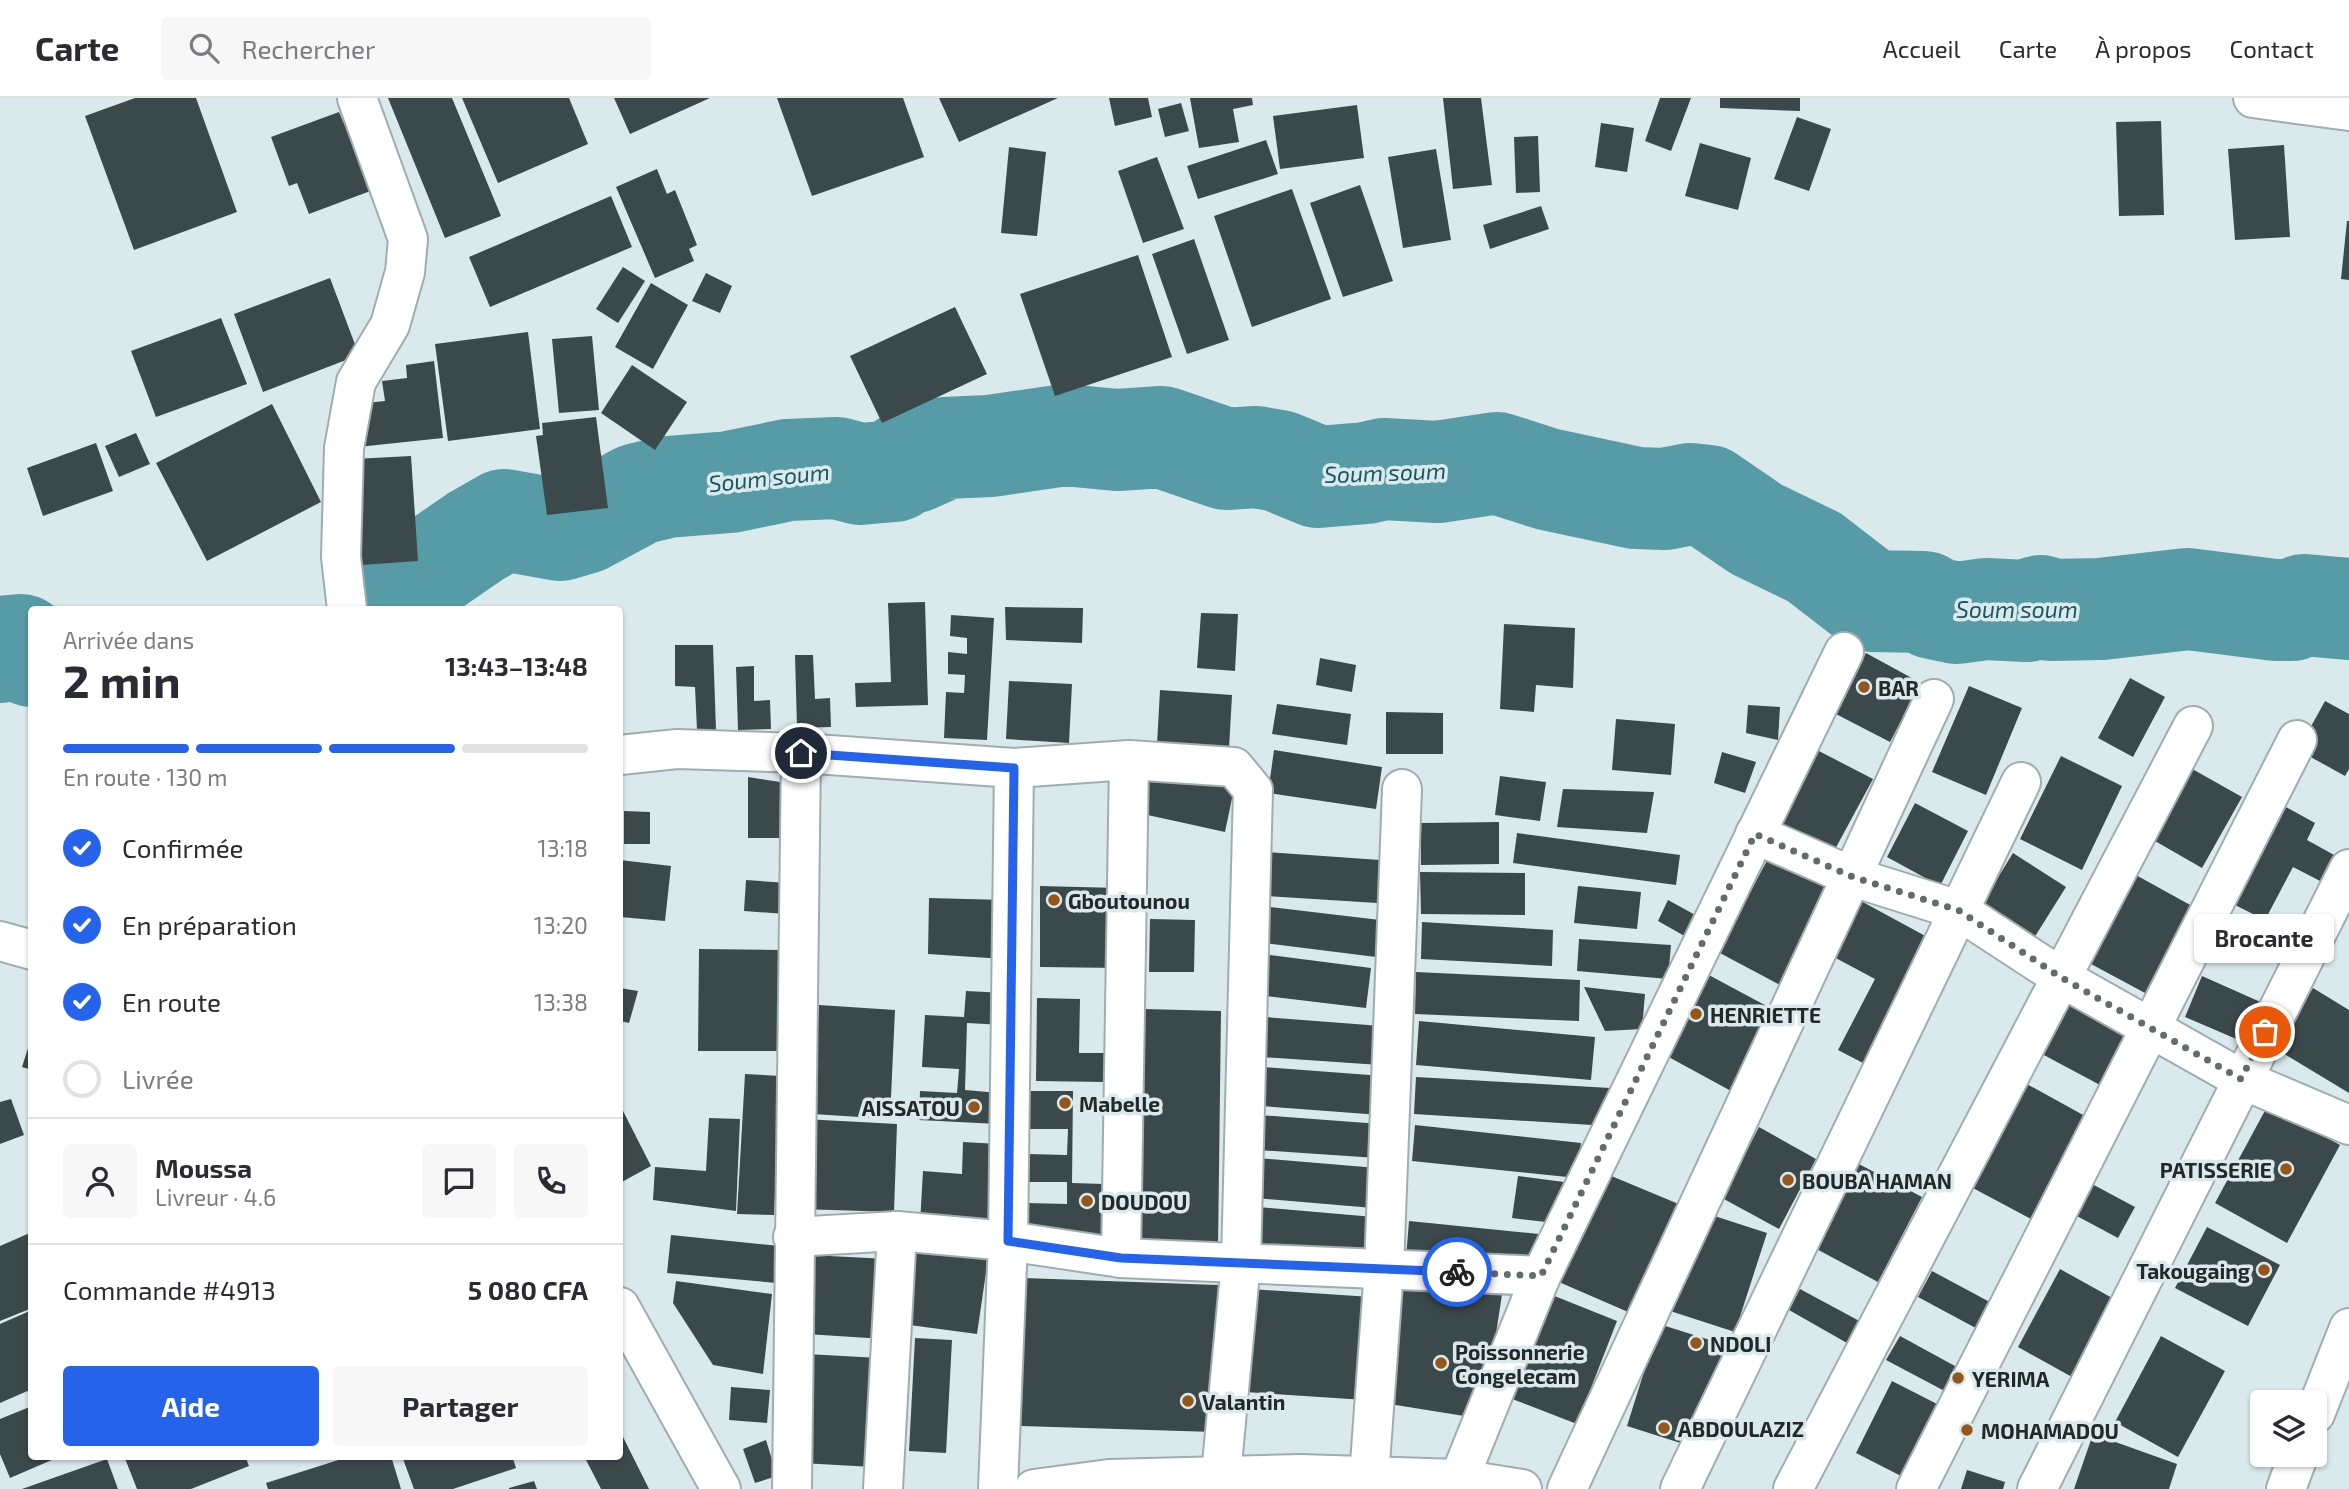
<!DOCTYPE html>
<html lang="fr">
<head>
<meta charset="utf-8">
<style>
  :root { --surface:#fff; --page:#f7f7f7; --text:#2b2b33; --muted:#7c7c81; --line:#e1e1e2; --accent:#2563eb }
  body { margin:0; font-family:"Exo 2",sans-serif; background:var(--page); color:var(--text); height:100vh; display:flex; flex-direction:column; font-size:26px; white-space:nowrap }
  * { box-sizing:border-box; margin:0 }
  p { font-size:23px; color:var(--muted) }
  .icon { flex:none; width:38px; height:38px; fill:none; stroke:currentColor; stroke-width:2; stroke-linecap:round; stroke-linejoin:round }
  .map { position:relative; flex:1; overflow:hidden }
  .sheet { position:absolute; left:28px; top:508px; width:595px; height:854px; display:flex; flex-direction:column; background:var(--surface); border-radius:7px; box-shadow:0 2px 5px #0004 }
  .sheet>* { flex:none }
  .controls { position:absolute; left:2250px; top:1292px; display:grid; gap:14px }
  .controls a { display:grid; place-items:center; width:77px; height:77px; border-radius:7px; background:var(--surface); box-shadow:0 2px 5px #0004; font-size:35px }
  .pin { position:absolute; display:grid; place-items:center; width:60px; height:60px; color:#fff; margin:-30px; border:4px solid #fff; border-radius:50%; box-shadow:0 2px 7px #0007 }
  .courier { position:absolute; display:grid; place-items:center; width:70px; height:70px; margin:-35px; border:5px solid #2563eb; border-radius:50%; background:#fff; color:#222; box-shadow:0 2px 9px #0007 }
  .bubble { position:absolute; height:49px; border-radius:7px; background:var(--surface); box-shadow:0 2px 5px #0004; font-size:23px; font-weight:700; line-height:49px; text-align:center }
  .head em { font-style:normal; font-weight:700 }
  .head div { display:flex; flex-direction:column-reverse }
  .head { display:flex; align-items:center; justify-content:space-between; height:119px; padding:0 35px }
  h1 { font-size:46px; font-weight:700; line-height:52px }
  .bar { display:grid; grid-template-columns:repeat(4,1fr); gap:10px 7px; align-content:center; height:84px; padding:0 35px }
  .bar i { height:9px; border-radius:5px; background:var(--line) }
  .bar .active { background:var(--accent) }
  .bar p { grid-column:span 4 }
  .line { display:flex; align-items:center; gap:18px; padding:0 35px; border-top:2px solid var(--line) }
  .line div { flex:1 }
  .round { display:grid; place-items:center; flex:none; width:74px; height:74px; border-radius:7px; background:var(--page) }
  ol { padding:0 35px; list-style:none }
  li { display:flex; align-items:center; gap:21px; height:77px }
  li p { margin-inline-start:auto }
  li .icon { padding:7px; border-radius:50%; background:var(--accent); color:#fff; stroke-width:4 }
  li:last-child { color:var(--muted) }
  li i { width:38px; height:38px; border:4px solid var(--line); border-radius:50% }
  .action { display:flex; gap:14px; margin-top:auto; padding:14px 35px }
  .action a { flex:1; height:80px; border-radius:7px; background:var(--accent); color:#fff; font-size:28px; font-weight:700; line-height:80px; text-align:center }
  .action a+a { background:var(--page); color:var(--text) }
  header { display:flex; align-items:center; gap:42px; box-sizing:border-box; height:98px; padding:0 35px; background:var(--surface); border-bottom:2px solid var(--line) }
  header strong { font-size:33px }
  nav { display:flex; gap:38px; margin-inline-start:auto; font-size:24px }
  .search { width:490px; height:63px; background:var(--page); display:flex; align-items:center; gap:18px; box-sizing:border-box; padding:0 24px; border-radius:7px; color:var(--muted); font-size:26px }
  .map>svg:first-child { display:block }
</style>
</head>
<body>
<header>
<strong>Carte</strong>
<div class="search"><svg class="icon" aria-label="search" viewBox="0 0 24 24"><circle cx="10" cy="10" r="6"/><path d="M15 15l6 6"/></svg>Rechercher</div>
<nav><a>Accueil</a><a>Carte</a><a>À propos</a><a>Contact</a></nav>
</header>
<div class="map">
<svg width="2349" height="1391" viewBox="0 0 2349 1391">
  <rect width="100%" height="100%" fill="#daeaec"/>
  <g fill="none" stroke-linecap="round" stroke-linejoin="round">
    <g stroke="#579ba6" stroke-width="102">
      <path d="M394 511 415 480 476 438 504 422 560 432 584 425 638 396 667 389 730 384 788 372 837 370 860 376 894 373 905 364H914L945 350 990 348 1065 337 1117 342 1162 339 1226 361 1256 359 1279 363 1318 379 1366 375 1384 371 1438 374 1497 365 1547 381 1636 400 1665 401 1690 396 1708 398 1756 431 1814 459 1871 503 1924 504 1933 510 1957 515 1986 511 2026 513 2041 508 2050 512 2101 511 2188 501 2275 512H2292L2304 507 2349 511"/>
      <path d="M0 554 1 549 21 547 32 558"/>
    </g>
  </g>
  <g fill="#3c494b">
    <path d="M135 0H196L237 114 134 152 85 18Z"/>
    <path d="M388 0H452L501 118 445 140Z"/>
    <path d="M462 0H569L588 46 498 85Z"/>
    <path d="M614 0H710L630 36Z"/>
    <path d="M777 0H903L924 59 812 98Z"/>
    <path d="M939 0H1058L959 44Z"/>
    <path d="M1109 0H1148L1152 19 1115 28Z"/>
    <path d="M1190 0H1252L1253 7 1233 11 1239 44 1199 50Z"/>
    <path d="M1443 0H1481L1492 87 1453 91Z"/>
    <path d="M1660 0H1691L1671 53 1645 43Z"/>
    <path d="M1720 0H1800V13L1720 10Z"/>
    <path d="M1181 5 1189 33 1165 39 1158 11Z"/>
    <path d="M1357 7 1364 60 1280 71 1273 18Z"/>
    <path d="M339 14 373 92 309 116 297 85 289 88 271 39Z"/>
    <path d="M1797 19 1831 31 1809 93 1774 81Z"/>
    <path d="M2161 23 2164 117 2119 118 2116 24Z"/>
    <path d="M1601 25 1634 30 1627 74 1595 69Z"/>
    <path d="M1538 38 1540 94 1516 95 1514 39Z"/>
    <path d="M1266 42 1278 76 1198 101 1187 68Z"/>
    <path d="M1700 45 1751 60 1738 112 1685 98Z"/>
    <path d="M2284 47 2290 139 2235 142 2228 51Z"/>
    <path d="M1009 49 1046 54 1037 138 1001 135Z"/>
    <path d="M1436 51 1451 142 1403 150 1388 59Z"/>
    <path d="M1157 59 1184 131 1143 145 1118 73Z"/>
    <path d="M657 71 667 96 675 92 697 147 689 151 694 163 655 180 616 89Z"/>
    <path d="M1360 87 1393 183 1343 199 1310 105Z"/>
    <path d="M1292 91 1331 201 1252 229 1214 118Z"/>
    <path d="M611 98 632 149 490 209 469 159Z"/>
    <path d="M1541 108 1549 131 1490 151 1483 127Z"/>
    <path d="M2347 123H2349V182L2341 181Z"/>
    <path d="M1194 141 1229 242 1187 256 1152 156Z"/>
    <path d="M1138 157 1172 259 1055 298 1020 196Z"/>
    <path d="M623 169 645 183 618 225 596 211Z"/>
    <path d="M706 175 732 188 720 215 692 203Z"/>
    <path d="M330 180 359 257 263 294 234 216Z"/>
    <path d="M651 185 688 207 653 271 615 249Z"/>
    <path d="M955 209 987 276 882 325 850 258Z"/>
    <path d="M221 220 247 286 156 319 131 253Z"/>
    <path d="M528 234 540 331 448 343 435 246Z"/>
    <path d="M592 238 599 312 559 315 552 241Z"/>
    <path d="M434 263 443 340 358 349 356 306 385 303 382 283 407 280 406 267Z"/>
    <path d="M632 267 687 304 655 352 601 315Z"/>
    <path d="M272 306 321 404 207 463 156 365Z"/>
    <path d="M596 319 608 410 547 417 536 338 543 337 542 325Z"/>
    <path d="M136 335 150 366 119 379 105 348Z"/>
    <path d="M96 345 113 393 43 418 27 370Z"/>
    <path d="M411 358 418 463 361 467 354 361Z"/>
    <path d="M925 504 928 607 856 609 855 585 891 584 888 505Z"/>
    <path d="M1005 509 1083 510 1082 545 1006 542Z"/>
    <path d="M1201 515 1238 516 1235 573 1197 570Z"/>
    <path d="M951 517 994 520 987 642 944 640 946 594 964 595 965 577 948 576V554L967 556V540L950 538Z"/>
    <path d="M1504 526 1575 530 1573 590 1536 587 1534 614 1500 611Z"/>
    <path d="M675 547H713L716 632H697L695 589 675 588Z"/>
    <path d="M1866 555 1921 585 1890 644 1834 615Z"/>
    <path d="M795 557H813L815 601 830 600 831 629 797 630Z"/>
    <path d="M1320 560 1356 567 1352 594 1316 587Z"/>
    <path d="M754 568V603L770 602 771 631 738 632 736 569Z"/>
    <path d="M2130 580 2165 599 2133 659 2098 640Z"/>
    <path d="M1009 583 1072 586 1069 645 1006 641Z"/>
    <path d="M1969 588 2022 610 1986 697 1932 674Z"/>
    <path d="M1160 592 1232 597 1229 651 1157 646Z"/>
    <path d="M2325 603 2349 616V671L2345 678 2298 652Z"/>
    <path d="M1277 606 1351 616 1347 647 1272 636Z"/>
    <path d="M1748 607 1780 609 1778 642 1746 635Z"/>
    <path d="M1386 614 1443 615V656H1386Z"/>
    <path d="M1616 621 1675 626 1671 677 1612 672Z"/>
    <path d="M1274 652 1382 669 1376 711 1268 695Z"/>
    <path d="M1817 652 1873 681 1833 755 1778 725Z"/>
    <path d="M1722 654 1756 664 1745 695 1714 685Z"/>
    <path d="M2061 658 2122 688 2082 772 2020 741Z"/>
    <path d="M1145 665 1235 686 1225 734 1134 714Z"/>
    <path d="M2187 668 2242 699 2202 770 2148 739Z"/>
    <path d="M1500 678 1546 684 1540 723 1495 717Z"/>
    <path d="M748 679 787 685V740H748Z"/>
    <path d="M1563 691 1654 694 1647 735 1557 729Z"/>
    <path d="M1915 705 1968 733 1940 788 1887 759Z"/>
    <path d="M2284 708 2315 725 2307 742 2336 758 2322 784 2293 769 2265 822 2231 805Z"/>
    <path d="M624 713 650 714V746H624Z"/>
    <path d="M1499 724V766L1421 767V725Z"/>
    <path d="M1517 735 1680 757 1676 787 1513 765Z"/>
    <path d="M1268 754 1380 762 1377 805 1265 798Z"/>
    <path d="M2013 755 2066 789 2034 840 1981 807Z"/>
    <path d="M1770 757 1832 790 1780 887 1718 854Z"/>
    <path d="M620 762 671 768 665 823 620 819Z"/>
    <path d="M2125 771 2192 808 2145 895 2078 859Z"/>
    <path d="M1420 774 1525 775V817L1421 816Z"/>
    <path d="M746 782 788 785 786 816 744 813Z"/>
    <path d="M1040 788 1119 790V870L1040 869Z"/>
    <path d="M1578 788 1641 794 1637 831 1574 825Z"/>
    <path d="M929 800 1005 802 1004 861 928 856Z"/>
    <path d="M1668 802 1699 819 1688 840 1658 823Z"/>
    <path d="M1861 803 1929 840 1863 965 1838 952 1875 881 1832 858Z"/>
    <path d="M1269 809 1380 822 1376 859 1264 845Z"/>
    <path d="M1150 821 1195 822 1194 874H1149Z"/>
    <path d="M1422 824 1553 832 1552 868 1421 861Z"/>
    <path d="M1579 841 1671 847 1668 881 1577 873Z"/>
    <path d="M699 851 779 852V953H698Z"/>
    <path d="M1263 856 1371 870 1366 910 1258 897Z"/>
    <path d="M1416 874 1580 882 1579 923 1415 916Z"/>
    <path d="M1707 876 1774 912 1731 993 1665 957Z"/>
    <path d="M2202 878 2265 906 2248 946 2185 919Z"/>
    <path d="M1584 889 1645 896 1642 931 1605 933Z"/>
    <path d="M620 890 638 893 629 925 620 923Z"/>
    <path d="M2313 890 2349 912V995L2276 951Z"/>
    <path d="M966 893 1005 895 1003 927 967 925 965 992 999 995 998 1026 919 1022 920 993 957 995 959 971 922 969 925 917 964 919Z"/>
    <path d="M1037 900 1080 901 1079 955H1105V984L1036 983Z"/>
    <path d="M2072 900 2130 931 2100 987 2042 956Z"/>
    <path d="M819 907 895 912 890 1021 813 1016Z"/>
    <path d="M1144 911 1221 913 1218 1151 1141 1149Z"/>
    <path d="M1265 919 1381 928 1380 967 1262 959Z"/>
    <path d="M1419 923 1595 939 1591 982 1416 967Z"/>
    <path d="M31 941H32V972L22 969Z"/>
    <path d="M1263 969 1383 978 1380 1017 1261 1008Z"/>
    <path d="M745 976 781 978 774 1117 737 1116Z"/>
    <path d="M1416 979 1610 990 1608 1028 1414 1016Z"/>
    <path d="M2025 985 2085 1018 2031 1121 1971 1089Z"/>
    <path d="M1028 993H1073L1072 1085 1104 1086V1140L1027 1139V1105L1067 1106V1084H1027L1028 1056 1067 1057 1068 1031H1027Z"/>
    <path d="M11 1001 24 1037 0 1046V1004Z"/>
    <path d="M620 1007 651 1068 620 1085Z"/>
    <path d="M2268 1007 2340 1047 2287 1145 2215 1105Z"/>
    <path d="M1259 1017 1380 1026 1377 1060 1257 1052Z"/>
    <path d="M709 1020 740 1021 736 1113 653 1102 655 1069 706 1073Z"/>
    <path d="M804 1021 897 1026 894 1114 800 1111Z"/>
    <path d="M1415 1027 1581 1045 1577 1080 1412 1063Z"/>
    <path d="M1759 1029 1816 1061 1779 1131 1722 1100Z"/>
    <path d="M963 1044 999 1046 995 1129 920 1125 923 1073 962 1076Z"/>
    <path d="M1258 1060 1377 1070 1373 1110 1255 1100Z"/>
    <path d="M1855 1064 1922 1099 1878 1184 1811 1148Z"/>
    <path d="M1597 1072 1681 1107 1635 1217 1552 1181Z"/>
    <path d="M1518 1078 1564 1084 1546 1124 1512 1120Z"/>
    <path d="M2092 1086 2135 1109 2118 1140 2075 1117Z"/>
    <path d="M1259 1109 1374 1119 1371 1160 1256 1151Z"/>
    <path d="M1696 1112 1767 1135 1735 1234 1664 1211Z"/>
    <path d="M1409 1123 1539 1136 1535 1173 1406 1160Z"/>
    <path d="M2207 1129 2280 1167 2248 1228 2175 1190Z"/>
    <path d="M32 1134V1210L0 1223V1148Z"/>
    <path d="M671 1137 780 1148 777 1185 667 1175Z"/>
    <path d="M910 1143 989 1154 977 1236 902 1226Z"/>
    <path d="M810 1157 888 1161 884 1241 806 1236Z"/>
    <path d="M2060 1171 2123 1206 2081 1284 2018 1249Z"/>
    <path d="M1397 1172 1503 1190 1483 1321 1377 1304Z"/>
    <path d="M1932 1173 1999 1209 1985 1235 1918 1199Z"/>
    <path d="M1024 1180 1218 1187 1214 1334 1021 1328Z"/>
    <path d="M676 1183 772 1196 763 1276 713 1267 673 1205Z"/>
    <path d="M1251 1191 1371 1199 1365 1302 1245 1294Z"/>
    <path d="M1800 1191 1865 1226 1854 1249 1789 1212Z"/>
    <path d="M1547 1195 1617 1223 1577 1326 1507 1299Z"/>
    <path d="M32 1212V1291L0 1305V1226Z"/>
    <path d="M1659 1226 1726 1247 1693 1349 1627 1328Z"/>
    <path d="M1900 1238 1966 1274 1954 1298 1886 1262Z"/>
    <path d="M2161 1238 2225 1273 2178 1359 2115 1324Z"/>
    <path d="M915 1240 952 1242 946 1355 909 1353Z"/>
    <path d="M807 1256 879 1260 873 1369 801 1365Z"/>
    <path d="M1892 1283 1939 1307 1903 1379 1856 1355Z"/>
    <path d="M731 1289 770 1292 767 1325 729 1322Z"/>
    <path d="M32 1308V1358H61L10 1380 0 1356V1321Z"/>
    <path d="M620 1333 649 1391H601L584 1358H620Z"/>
    <path d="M2093 1336 2177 1366 2169 1391H2074Z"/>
    <path d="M766 1342 777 1378 755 1385 743 1351Z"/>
    <path d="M124 1358H245L249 1368 191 1391H137Z"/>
    <path d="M351 1358H391L401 1391H268L266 1385Z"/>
    <path d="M402 1358H512L516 1370 453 1391H414Z"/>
    <path d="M107 1361 118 1391H22Z"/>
    <path d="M1967 1372 2005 1384 2003 1391H1961Z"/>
    <path d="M534 1383 537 1391H509V1390Z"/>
  </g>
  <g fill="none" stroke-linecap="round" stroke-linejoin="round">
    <defs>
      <g id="street">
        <path d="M2253 0 2349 13"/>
        <path d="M347 511 341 459 344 350 356 284 390 227 405 174 408 141 357 0"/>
        <path d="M620 657 677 651 801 655 1014 670 1129 662 1234 669 1253 692 1241 1164 1221 1377"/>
        <path d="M1755 736 1853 779 1958 812 2062 880 2241 981 2349 1027"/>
        <path d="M793 1139 897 1133 1008 1143 1121 1160 1541 1178"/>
        <path d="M1121 1160 1129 662"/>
        <path d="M2315 1316 2349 1230"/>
        <path d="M1369 1380 1384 1171 1402 691"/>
        <path d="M1459 1381 1541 1178 1844 554"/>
        <path d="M792 1391 801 655"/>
        <path d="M883 1391 897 1133"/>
        <path d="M998 1391 1008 1143 1014 670"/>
        <path d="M1567 1391 1934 601"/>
        <path d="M1680 1391 2021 684"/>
        <path d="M1793 1391 2193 628"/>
        <path d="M1916 1391 2297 642"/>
        <path d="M2037 1391 2349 771"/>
        <path d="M2286 1391 2299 1356"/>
      </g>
      <g id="secondary">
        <path d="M0 843 32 852"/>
        <path d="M620 1209 721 1391"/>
      </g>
      <path id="primary" d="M1034 1391 1109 1381 1300 1376 1459 1381 1522 1391"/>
    </defs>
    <use href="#street" stroke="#9fadb0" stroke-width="42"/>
    <use href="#secondary" stroke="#9fadb0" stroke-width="42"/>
    <use href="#primary" stroke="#9fadb0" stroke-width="42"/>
    <use href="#street" stroke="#fff" stroke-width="38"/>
    <use href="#secondary" stroke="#fff" stroke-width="38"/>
    <use href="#primary" stroke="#fff" stroke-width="38"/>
  </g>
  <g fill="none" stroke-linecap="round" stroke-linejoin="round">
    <path stroke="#636c6d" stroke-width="7" stroke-dasharray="0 12.6" d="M1457 1174 1541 1178 1755 736 1853 779 1958 812 2062 880 2241 981 2265 934"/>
    <path stroke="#2563eb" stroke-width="9" d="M801 655 1014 670 1008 1143 1121 1160 1457 1174"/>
  </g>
  <g fill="#95561c" stroke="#daeaec" stroke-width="2.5">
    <circle cx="1864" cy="589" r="7"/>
    <circle cx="1054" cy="802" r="7"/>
    <circle cx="1696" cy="916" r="7"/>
    <circle cx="1065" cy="1005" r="7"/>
    <circle cx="974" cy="1009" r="7"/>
    <circle cx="2286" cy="1071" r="7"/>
    <circle cx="1788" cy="1082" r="7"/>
    <circle cx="1087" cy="1103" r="7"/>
    <circle cx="2264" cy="1172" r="7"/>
    <circle cx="1696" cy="1245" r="7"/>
    <circle cx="1441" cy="1265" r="7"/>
    <circle cx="1958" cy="1280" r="7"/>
    <circle cx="1188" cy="1303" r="7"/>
    <circle cx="1664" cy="1330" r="7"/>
    <circle cx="1967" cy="1332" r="7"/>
  </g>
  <g text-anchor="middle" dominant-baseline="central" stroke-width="7" stroke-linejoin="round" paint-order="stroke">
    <g font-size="21" font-weight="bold" fill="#232829" stroke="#daeaec" text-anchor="start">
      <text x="1878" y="589">BAR</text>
      <text x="1068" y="802">Gboutounou</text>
      <text x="1710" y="916">HENRIETTE</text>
      <text x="1079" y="1005">Mabelle</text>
      <text x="960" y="1009" text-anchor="end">AISSATOU</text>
      <text x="2272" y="1071" text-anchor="end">PATISSERIE</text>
      <text x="1802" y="1082">BOUBA HAMAN</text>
      <text x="1101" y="1103">DOUDOU</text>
      <text x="2250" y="1172" text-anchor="end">Takougaing</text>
      <text x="1710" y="1245">NDOLI</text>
      <text x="1455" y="1253">Poissonnerie<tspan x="1455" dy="24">Congelecam</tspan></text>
      <text x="1972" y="1280">YERIMA</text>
      <text x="1202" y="1303">Valantin</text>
      <text x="1678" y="1330">ABDOULAZIZ</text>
      <text x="1981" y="1332">MOHAMADOU</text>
    </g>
    <g font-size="23" font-style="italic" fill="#1c575f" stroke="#daeaec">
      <text transform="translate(1385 374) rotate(-2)">Soum soum</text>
      <text transform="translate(769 379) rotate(-6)">Soum soum</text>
      <text x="2017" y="511">Soum soum</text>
    </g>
  </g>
</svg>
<div class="controls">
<a><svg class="icon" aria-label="layers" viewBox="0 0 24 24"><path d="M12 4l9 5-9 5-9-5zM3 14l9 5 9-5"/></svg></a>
</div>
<div class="pin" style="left:2265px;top:934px;background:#ea580c"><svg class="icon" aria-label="bag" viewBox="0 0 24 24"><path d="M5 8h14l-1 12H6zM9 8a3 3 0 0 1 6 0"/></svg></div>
<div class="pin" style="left:801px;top:655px;background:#1f2937"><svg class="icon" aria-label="home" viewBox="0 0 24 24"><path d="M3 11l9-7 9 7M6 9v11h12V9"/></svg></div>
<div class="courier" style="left:1457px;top:1174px"><svg class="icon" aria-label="bike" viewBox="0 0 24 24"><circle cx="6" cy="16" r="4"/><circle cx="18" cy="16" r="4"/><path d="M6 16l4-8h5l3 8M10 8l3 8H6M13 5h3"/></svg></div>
<div class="bubble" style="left:2194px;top:816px;width:140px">Brocante</div>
<section class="sheet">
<div class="head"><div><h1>2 min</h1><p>Arrivée dans</p></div><em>13:43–13:48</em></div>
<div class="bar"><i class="active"></i><i class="active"></i><i class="active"></i><i></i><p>En route · 130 m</p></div>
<ol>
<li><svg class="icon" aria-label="check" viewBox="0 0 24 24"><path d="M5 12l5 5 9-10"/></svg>Confirmée<p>13:18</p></li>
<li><svg class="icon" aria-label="check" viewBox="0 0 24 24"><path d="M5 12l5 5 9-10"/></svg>En préparation<p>13:20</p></li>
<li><svg class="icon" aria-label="check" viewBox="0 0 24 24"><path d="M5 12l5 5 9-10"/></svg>En route<p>13:38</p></li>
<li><i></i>Livrée</li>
</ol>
<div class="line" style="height:126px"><a class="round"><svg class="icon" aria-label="person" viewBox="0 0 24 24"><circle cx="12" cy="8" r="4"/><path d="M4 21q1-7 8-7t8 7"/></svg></a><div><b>Moussa</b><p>Livreur · 4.6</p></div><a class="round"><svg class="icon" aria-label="chat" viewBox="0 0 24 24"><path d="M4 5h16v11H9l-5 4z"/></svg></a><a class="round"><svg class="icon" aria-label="phone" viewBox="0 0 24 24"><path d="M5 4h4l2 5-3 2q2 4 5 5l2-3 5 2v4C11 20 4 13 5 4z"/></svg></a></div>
<div class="line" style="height:91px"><div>Commande #4913</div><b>5 080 CFA</b></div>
<div class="action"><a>Aide</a><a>Partager</a></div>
</section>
</div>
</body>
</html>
